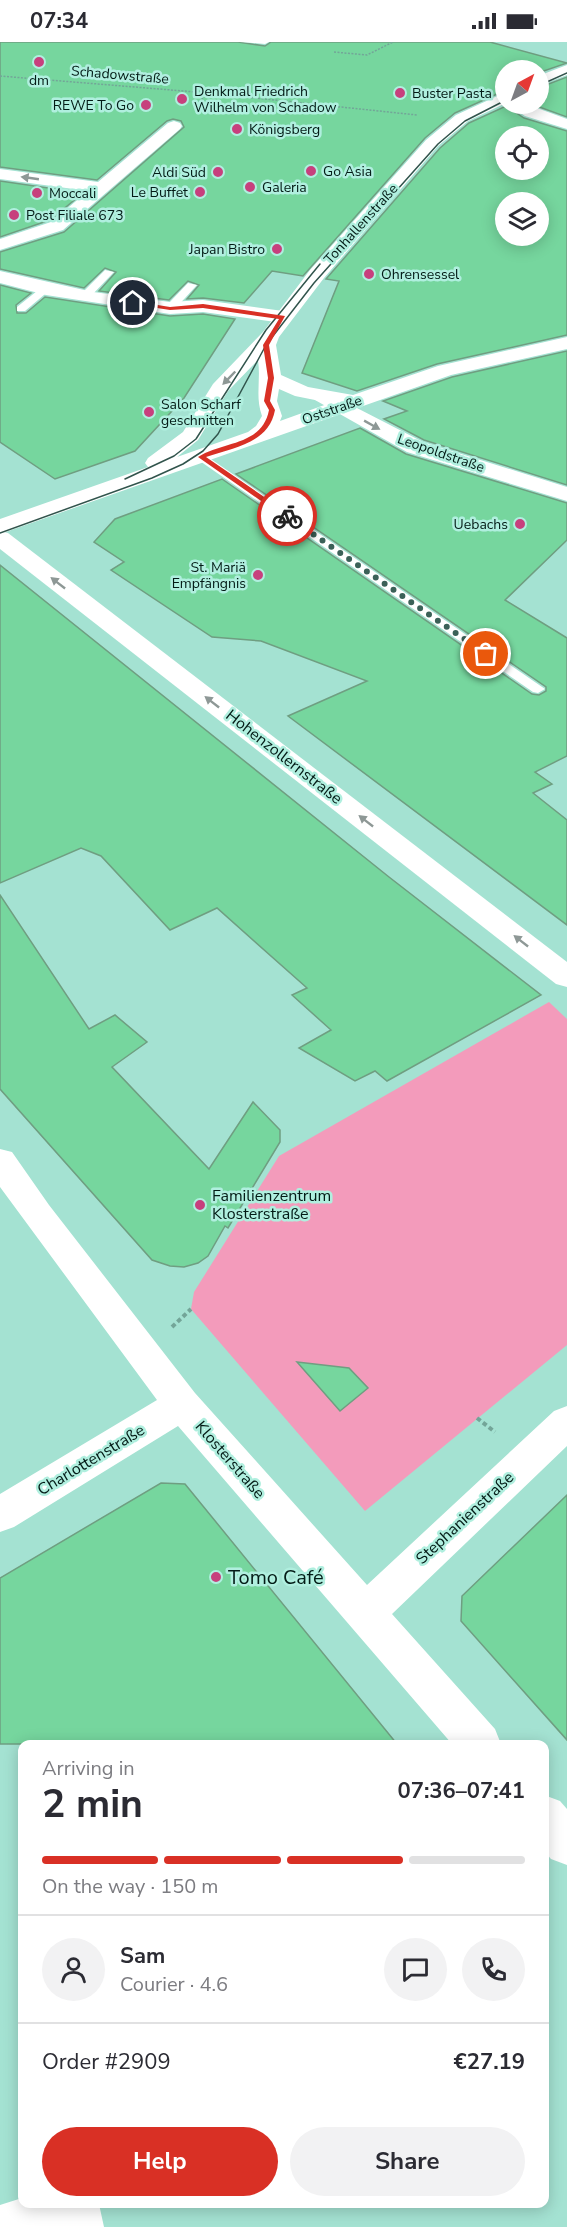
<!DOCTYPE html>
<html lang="en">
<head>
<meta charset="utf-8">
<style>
  :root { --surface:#fff; --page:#f2f2f3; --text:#2b2b33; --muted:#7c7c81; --line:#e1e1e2; --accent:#d93025 }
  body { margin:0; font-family:"Nunito Sans",sans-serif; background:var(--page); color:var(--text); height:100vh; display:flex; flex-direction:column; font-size:22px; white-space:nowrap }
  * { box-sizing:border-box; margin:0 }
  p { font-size:20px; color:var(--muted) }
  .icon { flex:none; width:33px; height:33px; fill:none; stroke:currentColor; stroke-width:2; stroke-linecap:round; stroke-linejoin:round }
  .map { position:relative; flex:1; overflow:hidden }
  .details { position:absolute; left:18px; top:1698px; width:531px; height:468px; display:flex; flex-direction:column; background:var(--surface); border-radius:12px; box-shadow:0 3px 15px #0003 }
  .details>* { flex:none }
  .needle { width:39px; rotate:41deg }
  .tools { position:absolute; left:495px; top:18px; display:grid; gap:12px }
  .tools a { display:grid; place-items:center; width:54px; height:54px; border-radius:50%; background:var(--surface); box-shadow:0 3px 15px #0003; font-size:30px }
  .pin { position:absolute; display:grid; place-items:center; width:51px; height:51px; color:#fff; margin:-26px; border:3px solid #fff; border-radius:50%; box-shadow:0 2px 6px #0007 }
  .courier { position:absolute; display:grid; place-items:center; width:60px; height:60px; margin:-30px; border:4px solid #d93025; border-radius:50%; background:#fff; color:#222; box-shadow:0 2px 8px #0007 }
  .head em { font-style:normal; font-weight:700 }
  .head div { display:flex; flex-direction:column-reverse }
  .head { display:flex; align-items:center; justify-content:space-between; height:102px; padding:0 24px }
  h1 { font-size:39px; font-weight:700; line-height:45px }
  .bar { display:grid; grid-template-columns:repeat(4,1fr); gap:9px 6px; align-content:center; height:72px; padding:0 24px }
  .bar i { height:8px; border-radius:4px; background:var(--line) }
  .bar .current { background:var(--accent) }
  .bar p { grid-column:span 4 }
  .line { display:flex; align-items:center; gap:15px; padding:0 24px; border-top:2px solid var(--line) }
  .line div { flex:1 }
  .round { display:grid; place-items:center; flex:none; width:63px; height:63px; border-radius:32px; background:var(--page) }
  .primary-button { display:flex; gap:12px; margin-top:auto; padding:12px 24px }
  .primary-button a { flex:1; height:69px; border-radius:36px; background:var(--accent); color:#fff; font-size:24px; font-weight:700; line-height:69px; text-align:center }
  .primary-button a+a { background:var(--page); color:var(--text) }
  .status { display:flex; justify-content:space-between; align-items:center; height:42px; padding:0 30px; background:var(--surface); direction:ltr }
  .status svg { height:16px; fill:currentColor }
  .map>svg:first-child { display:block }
</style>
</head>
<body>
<div class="status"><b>07:34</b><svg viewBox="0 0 49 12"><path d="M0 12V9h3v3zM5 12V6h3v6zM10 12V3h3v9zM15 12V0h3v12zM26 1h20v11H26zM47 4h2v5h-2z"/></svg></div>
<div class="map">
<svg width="567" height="2185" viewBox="0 0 567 2185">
  <rect width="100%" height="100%" fill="#a4e2d2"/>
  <path fill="#f39bbb" d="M549 960 567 977V1303L365 1469 191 1267 194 1250 279 1114Z"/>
  <g fill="#76d69e" stroke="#6f9e81" stroke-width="1.5" fill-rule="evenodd">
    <path d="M0 0H238L265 4 271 0H490L567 21 538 31V28H506V48L455 71 425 96 303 234 272 229 244 261 203 256 187 257 199 243 188 239 169 258 99 249 116 230 105 226 84 246 0 227V210L64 190 184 85 181 79 173 77 167 79 97 138 0 125Z"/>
    <path d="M567 35V75L531 62H538V46Z"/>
    <path d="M506 64 524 76 567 89V293L437 322 357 349 302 331 339 239 326 237 440 106 469 81ZM506 94H538V128H506ZM506 160H538V194H506Z"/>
    <path d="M0 139 83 151 50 178 0 195Z"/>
    <path d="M0 243 31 251 16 263 17 271H26L45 255 170 274 203 272 235 277 184 356 135 409 55 437 0 400Z"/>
    <path d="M567 309V443L424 398 384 377 407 369 383 359 452 335Z"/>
    <path d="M360 386 406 412 567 461V498L505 558 567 596V714L535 730 552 742 533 751 567 778V883L288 674 367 639 261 599 212 595 111 528 124 520 94 500 115 477 222 437 532 652 539 653 546 649V645L236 432Z"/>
    <path d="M0 523 389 835 541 953 387 1039 375 1029 355 1039 299 1006 331 988 292 953 307 946 217 866 170 888 101 814 81 806 0 841Z"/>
    <path d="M0 853 89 987 115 973 147 1000 112 1025 209 1127 253 1060 280 1088V1100L228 1186 225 1184 208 1214 198 1221 184 1225 170 1224 152 1218 0 1047Z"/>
    <path d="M297 1320 349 1326 368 1346 340 1369Z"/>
    <path d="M161 1441 185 1442 397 1702H0V1536Z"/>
    <path d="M567 1453V1698L461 1579 462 1554Z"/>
  </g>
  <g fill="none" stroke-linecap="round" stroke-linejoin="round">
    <g stroke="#73a598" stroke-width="1.5" stroke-dasharray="2 1.5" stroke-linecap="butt">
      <path d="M334 10 367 13 393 0"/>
      <path d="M0 34 208 51 417 73"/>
      <path d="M194 65 208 51"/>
    </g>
    <g stroke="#73a598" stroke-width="4" stroke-dasharray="4.5 3" stroke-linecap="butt">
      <path d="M172 1285 191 1267"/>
      <path d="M477 1376 495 1390"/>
    </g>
    <g fill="#fff" fill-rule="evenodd">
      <path d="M240 0H269L265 2Z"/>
      <path d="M105 228 114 230 90 255H82V251Z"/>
      <path d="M188 241 197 243 174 268H166V264Z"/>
      <path d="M42 245 51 247 25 269H17V265Z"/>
      <path d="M197 413H205L545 647 538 651 533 650 197 417Z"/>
    </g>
    <g fill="#fff" fill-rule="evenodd">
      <path d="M507 62H526L567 77V87L525 74Z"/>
      <path d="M174 79 180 81 182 84 180 87 63 188 0 208V197L51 180 88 149 0 137V127L98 140 168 81Z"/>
      <path d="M0 229 93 250 170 260 203 258 283 269 293 275 283 281 203 270 170 272 46 253 0 241Z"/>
      <path d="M322 348 423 400 567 445V459L407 410 315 358 312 354 315 350Z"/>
      <path d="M0 489 8 491 567 920V945L556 942 0 507Z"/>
      <path d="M0 1107 12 1110 49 1163 195 1351 367 1543 554 1369 567 1364V1404L392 1572 495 1687 501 1702H452L178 1384 14 1485 0 1490V1452L157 1358 0 1145Z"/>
      <path d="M544 1753 560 1759 567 1767V1823L551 1817 544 1809Z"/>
      <path d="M22 2156V2162H99L104 2185H0V2163Z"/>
    </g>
    <g fill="#fff" fill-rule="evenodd">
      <path d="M567 23V33L538 44V34Z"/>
      <path d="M506 50V61L468 79 438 104 324 236 279 295 276 303 281 333 308 345 353 353 438 324 567 295V307L451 333 0 492V477L148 425 145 421 148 416 183 390 213 342 263 290 310 228 426 98 456 73ZM258 318C261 338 255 355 262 374L256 384 248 390 177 415 198 398 228 349ZM279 347 295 354 330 361 280 379 282 374 277 359Z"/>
    </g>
    <g stroke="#31544c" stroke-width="1.5">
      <path d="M538 44 567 31"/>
      <path d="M125 437 174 414 196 397 266 288 320 222"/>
      <path d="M0 491 152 436 183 422 203 409 218 392 266 303 314 241 438 102 465 79 506 58"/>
    </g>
  </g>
  <defs><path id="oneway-solid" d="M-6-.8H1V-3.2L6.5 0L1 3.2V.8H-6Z" transform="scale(1.5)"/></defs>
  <g fill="#8e9896">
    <use href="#oneway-solid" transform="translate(30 136) rotate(-172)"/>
    <use href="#oneway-solid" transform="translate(229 336) rotate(134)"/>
    <use href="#oneway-solid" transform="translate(372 383) rotate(29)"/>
    <use href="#oneway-solid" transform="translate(58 541) rotate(-142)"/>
    <use href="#oneway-solid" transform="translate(212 660) rotate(-142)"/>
    <use href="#oneway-solid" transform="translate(366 779) rotate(-142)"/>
    <use href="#oneway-solid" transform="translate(521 899) rotate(-142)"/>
  </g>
  <path fill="#d93025" d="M133 259 170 265 203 262 285 274 269 303 274 336 270 359 275 368C269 401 234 406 206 415L289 472V475H284L198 415C224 399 262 404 269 368L264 359 268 336 263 303 279 277 203 266 170 268 131 262Z"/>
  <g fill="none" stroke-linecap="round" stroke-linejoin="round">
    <path stroke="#3b6158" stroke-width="6" stroke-dasharray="0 10.8" d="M287 474 486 612"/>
  </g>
  <g fill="#c7407d" stroke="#b0efdf" stroke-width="2">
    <circle cx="39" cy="20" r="6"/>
    <circle cx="400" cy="51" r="6"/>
    <circle cx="182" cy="57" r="6"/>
    <circle cx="146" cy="63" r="6"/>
    <circle cx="237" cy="87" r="6"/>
    <circle cx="311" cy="129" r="6"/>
    <circle cx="218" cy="130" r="6"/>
    <circle cx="250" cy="145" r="6"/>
    <circle cx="200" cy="150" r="6"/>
    <circle cx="37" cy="151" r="6"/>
    <circle cx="14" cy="173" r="6"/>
    <circle cx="277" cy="207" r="6"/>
    <circle cx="369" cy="232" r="6"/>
    <circle cx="149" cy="370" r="6"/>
    <circle cx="520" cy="482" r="6"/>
    <circle cx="258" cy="533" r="6"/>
    <circle cx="200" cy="1163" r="6"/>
    <circle cx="216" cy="1535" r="6"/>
  </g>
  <g text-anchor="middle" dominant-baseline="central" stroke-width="5" stroke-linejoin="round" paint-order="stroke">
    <g font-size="14" fill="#031b16" stroke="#b0efdf">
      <text transform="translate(120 33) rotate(5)">Schadowstraße</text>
      <text transform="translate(361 182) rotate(-48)">Tonhallenstraße</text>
      <text transform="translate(332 368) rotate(-19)">Oststraße</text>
      <text transform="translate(441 411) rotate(19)">Leopoldstraße</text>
    </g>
    <g font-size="14" fill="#031b16" stroke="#b0efdf" text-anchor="start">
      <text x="39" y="38" text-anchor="middle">dm</text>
      <text x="194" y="49">Denkmal Friedrich<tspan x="194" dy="16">Wilhelm von Schadow</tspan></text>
      <text x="412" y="51">Buster Pasta</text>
      <text x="134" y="63" text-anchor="end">REWE To Go</text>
      <text x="249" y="87">Königsberg</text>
      <text x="323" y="129">Go Asia</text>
      <text x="206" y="130" text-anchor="end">Aldi Süd</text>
      <text x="262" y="145">Galeria</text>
      <text x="188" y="150" text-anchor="end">Le Buffet</text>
      <text x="49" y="151">Moccali</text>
      <text x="26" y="173">Post Filiale 673</text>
      <text x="265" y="207" text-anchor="end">Japan Bistro</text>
      <text x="381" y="232">Ohrensessel</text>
      <text x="161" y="362">Salon Scharf<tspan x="161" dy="16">geschnitten</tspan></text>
      <text x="508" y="482" text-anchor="end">Uebachs</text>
      <text x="246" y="525" text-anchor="end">St. Mariä<tspan x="246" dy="16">Empfängnis</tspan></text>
    </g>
    <g font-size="16" fill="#031b16" stroke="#b0efdf">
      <text transform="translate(284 715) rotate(38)">Hohenzollernstraße</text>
      <text transform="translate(91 1418) rotate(-31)">Charlottenstraße</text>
      <text transform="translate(230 1418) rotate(49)">Klosterstraße</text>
      <text transform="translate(465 1476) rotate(-43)">Stephanienstraße</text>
    </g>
    <g font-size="16" fill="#031b16" stroke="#b0efdf" text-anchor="start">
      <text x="212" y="1154">Familienzentrum<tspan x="212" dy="18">Klosterstraße</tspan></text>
    </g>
    <g font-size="20" fill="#031b16" stroke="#b0efdf" text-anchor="start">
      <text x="228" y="1535">Tomo Café</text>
    </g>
  </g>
</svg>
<div class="tools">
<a><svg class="needle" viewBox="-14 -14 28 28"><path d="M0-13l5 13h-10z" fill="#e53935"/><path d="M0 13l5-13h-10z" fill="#7c7c81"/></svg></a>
<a><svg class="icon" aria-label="locate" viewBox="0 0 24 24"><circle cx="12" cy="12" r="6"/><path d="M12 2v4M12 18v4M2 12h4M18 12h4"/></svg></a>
<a><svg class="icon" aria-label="layers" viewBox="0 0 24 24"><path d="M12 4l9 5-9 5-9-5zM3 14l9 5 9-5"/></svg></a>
</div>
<div class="pin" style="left:486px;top:612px;background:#ea580c"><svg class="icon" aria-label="bag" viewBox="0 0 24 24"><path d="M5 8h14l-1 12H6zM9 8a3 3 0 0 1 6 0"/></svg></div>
<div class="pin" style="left:133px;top:261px;background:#1f2937"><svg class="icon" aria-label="home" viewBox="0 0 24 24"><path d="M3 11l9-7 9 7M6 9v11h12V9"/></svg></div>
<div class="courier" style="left:287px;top:474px"><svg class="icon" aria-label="bike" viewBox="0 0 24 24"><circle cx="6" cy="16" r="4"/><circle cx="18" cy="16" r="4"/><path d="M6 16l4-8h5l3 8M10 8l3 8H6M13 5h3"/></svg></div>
<section class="details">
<div class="head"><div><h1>2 min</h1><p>Arriving in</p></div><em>07:36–07:41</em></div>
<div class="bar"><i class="current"></i><i class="current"></i><i class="current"></i><i></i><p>On the way · 150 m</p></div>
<div class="line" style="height:108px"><a class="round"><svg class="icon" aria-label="person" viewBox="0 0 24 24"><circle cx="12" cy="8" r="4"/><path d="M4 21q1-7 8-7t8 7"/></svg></a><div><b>Sam</b><p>Courier · 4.6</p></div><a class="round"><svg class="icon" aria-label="chat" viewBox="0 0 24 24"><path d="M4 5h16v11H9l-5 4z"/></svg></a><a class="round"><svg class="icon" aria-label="phone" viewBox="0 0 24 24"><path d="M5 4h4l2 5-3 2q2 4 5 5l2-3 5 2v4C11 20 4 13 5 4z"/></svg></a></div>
<div class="line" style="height:78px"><div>Order #2909</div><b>€27.19</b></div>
<div class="primary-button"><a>Help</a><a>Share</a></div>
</section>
</div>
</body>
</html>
